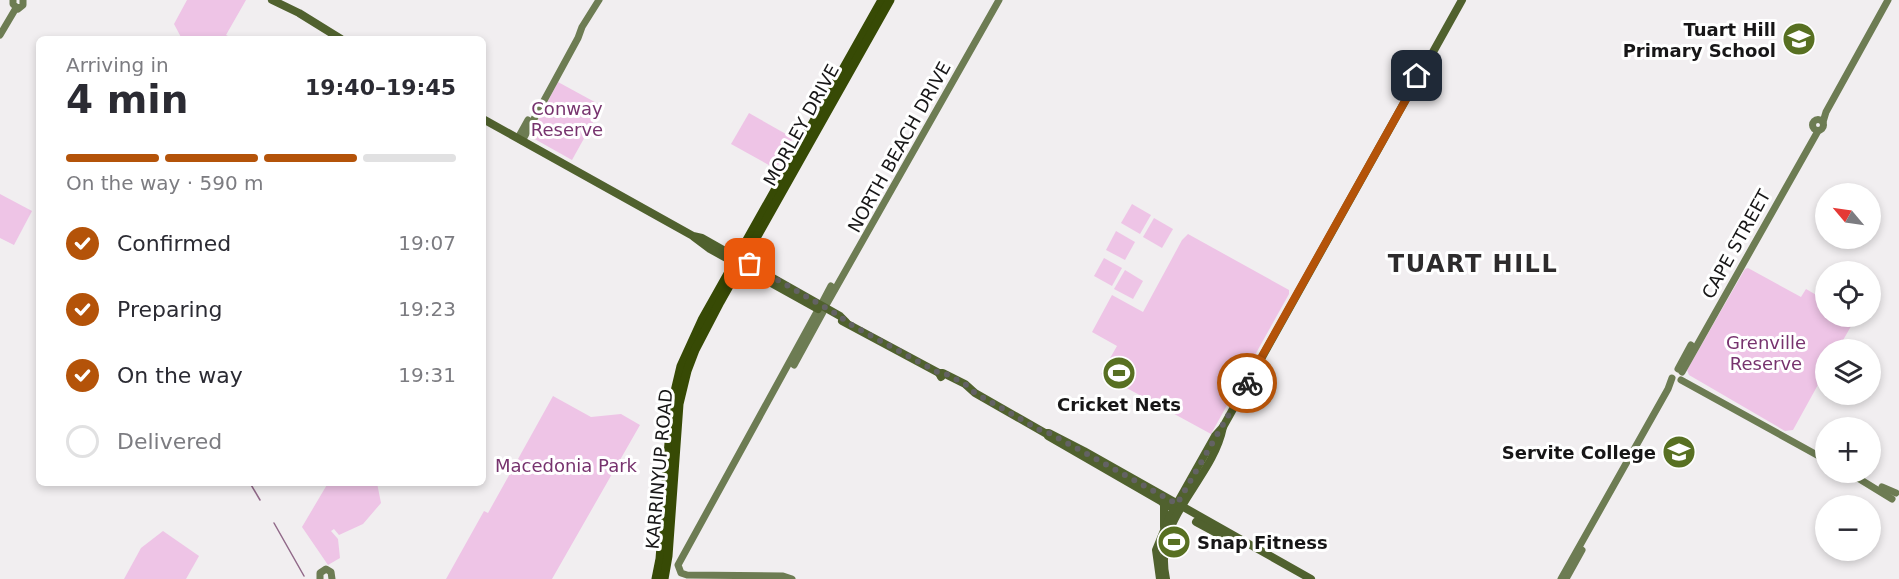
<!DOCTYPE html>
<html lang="en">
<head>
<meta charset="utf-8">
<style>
  :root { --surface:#fff; --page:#f2f2f3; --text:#2b2b33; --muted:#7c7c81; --line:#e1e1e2; --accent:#b45309 }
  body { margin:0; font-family:"DejaVu Sans",sans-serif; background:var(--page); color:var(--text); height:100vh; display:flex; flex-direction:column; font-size:22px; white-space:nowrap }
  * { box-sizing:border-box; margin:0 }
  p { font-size:20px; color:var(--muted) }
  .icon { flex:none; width:33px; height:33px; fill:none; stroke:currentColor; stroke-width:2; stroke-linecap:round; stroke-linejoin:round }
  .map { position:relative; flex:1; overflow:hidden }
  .panel { position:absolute; left:36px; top:36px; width:450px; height:450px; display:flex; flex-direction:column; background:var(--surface); border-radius:9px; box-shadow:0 3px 9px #0003 }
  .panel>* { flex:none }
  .needle { width:39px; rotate:299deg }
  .buttons { position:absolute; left:1815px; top:183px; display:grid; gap:12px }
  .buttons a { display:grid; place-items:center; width:66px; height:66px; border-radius:50%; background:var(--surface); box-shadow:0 3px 9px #0003; font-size:30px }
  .pin { position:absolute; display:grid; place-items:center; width:51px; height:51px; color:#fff; margin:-26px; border-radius:12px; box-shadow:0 3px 9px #0006 }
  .courier { position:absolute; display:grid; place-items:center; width:60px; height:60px; margin:-30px; border:4px solid #b45309; border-radius:50%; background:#fff; color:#222; box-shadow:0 2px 8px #0007 }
  .head em { font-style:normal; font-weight:700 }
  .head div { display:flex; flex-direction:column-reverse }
  .head { display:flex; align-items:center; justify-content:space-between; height:102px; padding:0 30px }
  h1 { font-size:39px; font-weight:700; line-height:45px }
  .bar { display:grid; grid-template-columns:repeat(4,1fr); gap:9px 6px; align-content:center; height:72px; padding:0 30px }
  .bar i { height:8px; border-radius:4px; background:var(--line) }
  .bar .active { background:var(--accent) }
  .bar p { grid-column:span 4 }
  ol { padding:0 30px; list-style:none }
  li { display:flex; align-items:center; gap:18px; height:66px }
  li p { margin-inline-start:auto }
  li .icon { padding:6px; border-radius:50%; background:var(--accent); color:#fff; stroke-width:4 }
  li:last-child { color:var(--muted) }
  li i { width:33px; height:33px; border:3px solid var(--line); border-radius:50% }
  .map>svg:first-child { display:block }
</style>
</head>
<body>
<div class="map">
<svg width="1899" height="579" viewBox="0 0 1899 579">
  <rect width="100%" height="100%" fill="#f1eef0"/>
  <g fill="#eec4e6">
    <path d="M187 0H246L226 35 234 39H182L174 24Z"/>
    <path d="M558 82 602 106 572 160 531 137V133Z"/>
    <path d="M749 113 793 138 776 169 731 144Z"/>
    <path d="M0 194 32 211 14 245 0 238Z"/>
    <path d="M1132 204 1151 215 1140 234 1121 223Z"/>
    <path d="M1154 218 1173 229 1162 248 1143 237Z"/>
    <path d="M1116 231 1135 242 1125 260 1106 250Z"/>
    <path d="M1188 234 1289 290V294L1211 434 1101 374 1117 346 1092 332 1112 295 1143 312 1182 240Z"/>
    <path d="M1104 258 1122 268 1112 286 1094 276Z"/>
    <path d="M1748 268 1801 297 1806 289 1825 300 1826 316 1854 317 1862 321 1860 324 1854 321 1838 349 1826 350 1825 372 1793 430 1785 431 1689 375 1687 370 1745 269Z"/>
    <path d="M1125 270 1143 281 1133 299 1114 289Z"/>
    <path d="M553 396 591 417 621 414 640 425 552 579H446L484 511 488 513Z"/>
    <path d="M328 483H377L381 503 363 524 339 535 334 529 331 531 338 539 340 558 328 565 302 527Z"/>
    <path d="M163 531 199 556 186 579H124L141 548Z"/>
  </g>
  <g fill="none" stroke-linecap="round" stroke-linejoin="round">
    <g stroke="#916989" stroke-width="1.5">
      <path d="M250 483 260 500"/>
      <path d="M274 523 304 576"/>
    </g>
    <g stroke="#6d7c53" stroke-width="7">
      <path d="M13 0V4L18 9 23 5V0"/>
      <path d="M0 35 16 8"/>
      <circle cx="1818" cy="125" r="5.5"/>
      <path d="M1823 122 1826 112 1888 0"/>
      <path d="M518 138 528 120"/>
      <path d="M522 141 578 38 582 27 599 0"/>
      <path d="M821 305 831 286"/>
      <path d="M825 307 999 0"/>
      <path d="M794 365 823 312"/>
      <path d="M1678 369 1691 345"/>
      <path d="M1682 372 1818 131"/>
      <path d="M1681 380 1826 460"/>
      <path d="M1848 472 1892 499"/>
      <path d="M1882 487 1896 493"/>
      <path d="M1567 577 1582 550"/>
      <path d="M320 579V573L326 569 331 572 332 579"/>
      <path d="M792 579 783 576 687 575 681 573 678 565 818 310"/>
      <path d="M1561 579 1668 389 1672 378"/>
    </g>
    <g stroke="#50612e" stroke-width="8">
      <path d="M272 0 299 13 341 39"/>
      <path d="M1427 66 1428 61 1462 0"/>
      <path d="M483 119 693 236 702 238 840 316 846 322"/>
      <path d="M694 237 710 249 818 309"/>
      <path d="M842 321 939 373 941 377"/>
      <path d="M939 373H943L965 384 975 393 1045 433H1049L1084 451 1311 579"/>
      <path d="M1048 436 1178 511"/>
      <path d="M1162 501 1164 505V527"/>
      <path d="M1196 522 1233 542"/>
      <path d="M1160 579 1156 550 1170 516 1215 436 1223 427 1409 94C1411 83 1419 68 1428 61"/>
      <path d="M1166 579C1152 517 1212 482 1223 427"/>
    </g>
    <g stroke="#374a05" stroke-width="9">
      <path d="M656 579 660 559 672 404 681 366 702 320 882 0"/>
      <path d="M664 579 668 556 679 404 687 371 695 350 720 302 890 0"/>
    </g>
  </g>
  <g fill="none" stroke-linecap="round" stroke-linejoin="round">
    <path stroke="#636263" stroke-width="6" stroke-dasharray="0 10.8" d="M750 264 840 316 846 322 939 373H944L965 384 975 393 1045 433H1049L1177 504 1247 383"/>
    <path stroke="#b45309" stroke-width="8" d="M1247 383 1409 94 1410 88 1417 76"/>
  </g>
  <defs>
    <symbol id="school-disc" viewBox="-11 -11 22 22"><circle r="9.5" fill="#587022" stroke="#fff"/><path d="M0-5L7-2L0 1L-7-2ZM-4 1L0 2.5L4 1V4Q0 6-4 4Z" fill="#fff"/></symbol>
    <symbol id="stadium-disc" viewBox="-11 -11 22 22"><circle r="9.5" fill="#587022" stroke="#fff"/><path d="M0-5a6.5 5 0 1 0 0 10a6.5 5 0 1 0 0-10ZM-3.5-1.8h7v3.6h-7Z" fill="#fff"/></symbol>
  </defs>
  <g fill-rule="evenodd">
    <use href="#school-disc" x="1780" y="20" width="38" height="38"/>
    <use href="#stadium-disc" x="1100" y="354" width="38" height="38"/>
    <use href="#school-disc" x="1660" y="433" width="38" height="38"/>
    <use href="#stadium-disc" x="1155" y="523" width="38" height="38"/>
  </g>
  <g text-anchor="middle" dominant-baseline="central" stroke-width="6" stroke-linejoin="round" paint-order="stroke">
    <g font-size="18" font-weight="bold" fill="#171617" stroke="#fff" text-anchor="end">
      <text x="1776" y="29">Tuart Hill<tspan x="1776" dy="21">Primary School</tspan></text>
      <text x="1119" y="404" text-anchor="middle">Cricket Nets</text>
      <text x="1656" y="452">Servite College</text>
      <text x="1197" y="542" text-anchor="start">Snap Fitness</text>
    </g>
    <g font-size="18" fill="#77336e" stroke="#fff">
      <text x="567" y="108">Conway<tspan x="567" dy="21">Reserve</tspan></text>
      <text x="1766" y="342">Grenville<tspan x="1766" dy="21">Reserve</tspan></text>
      <text x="566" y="465">Macedonia Park</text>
    </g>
    <g font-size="18" fill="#171617" stroke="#fff">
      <text transform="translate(801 125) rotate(-61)">MORLEY DRIVE</text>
      <text transform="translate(899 147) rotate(-61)">NORTH BEACH DRIVE</text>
      <text transform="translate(1736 244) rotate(-61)">CAPE STREET</text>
      <text transform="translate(659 469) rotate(-85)">KARRINYUP ROAD</text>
    </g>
    <g font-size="24" font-weight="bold" letter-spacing="1.5" fill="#2d2b2c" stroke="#fff">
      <text x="1473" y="264">TUART HILL</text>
    </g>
  </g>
</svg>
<div class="buttons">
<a><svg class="needle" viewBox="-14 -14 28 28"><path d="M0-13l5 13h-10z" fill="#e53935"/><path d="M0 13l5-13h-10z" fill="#7c7c81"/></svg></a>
<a><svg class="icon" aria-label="locate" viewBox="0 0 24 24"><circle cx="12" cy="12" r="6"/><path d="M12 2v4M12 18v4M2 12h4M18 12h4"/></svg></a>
<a><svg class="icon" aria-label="layers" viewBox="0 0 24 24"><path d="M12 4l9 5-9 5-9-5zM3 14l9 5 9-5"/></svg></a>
<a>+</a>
<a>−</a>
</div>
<div class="pin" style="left:750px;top:264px;background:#ea580c"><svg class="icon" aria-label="bag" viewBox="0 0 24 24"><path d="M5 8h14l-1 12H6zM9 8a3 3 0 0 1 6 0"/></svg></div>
<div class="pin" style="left:1417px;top:76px;background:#1f2937"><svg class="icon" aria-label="home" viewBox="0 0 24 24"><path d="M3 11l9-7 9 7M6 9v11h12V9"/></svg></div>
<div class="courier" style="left:1247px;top:383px"><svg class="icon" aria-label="bike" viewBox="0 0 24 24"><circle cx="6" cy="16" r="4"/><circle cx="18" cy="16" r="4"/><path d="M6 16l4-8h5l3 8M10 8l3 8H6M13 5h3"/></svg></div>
<section class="panel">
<div class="head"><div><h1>4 min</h1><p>Arriving in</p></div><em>19:40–19:45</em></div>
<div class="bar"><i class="active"></i><i class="active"></i><i class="active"></i><i></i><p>On the way · 590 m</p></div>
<ol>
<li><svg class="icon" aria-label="check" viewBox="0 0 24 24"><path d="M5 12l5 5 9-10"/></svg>Confirmed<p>19:07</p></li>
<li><svg class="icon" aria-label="check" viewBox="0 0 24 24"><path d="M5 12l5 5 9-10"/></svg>Preparing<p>19:23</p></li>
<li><svg class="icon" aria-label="check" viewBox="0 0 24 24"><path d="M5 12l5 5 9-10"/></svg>On the way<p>19:31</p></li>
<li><i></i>Delivered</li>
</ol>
</section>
</div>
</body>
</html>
